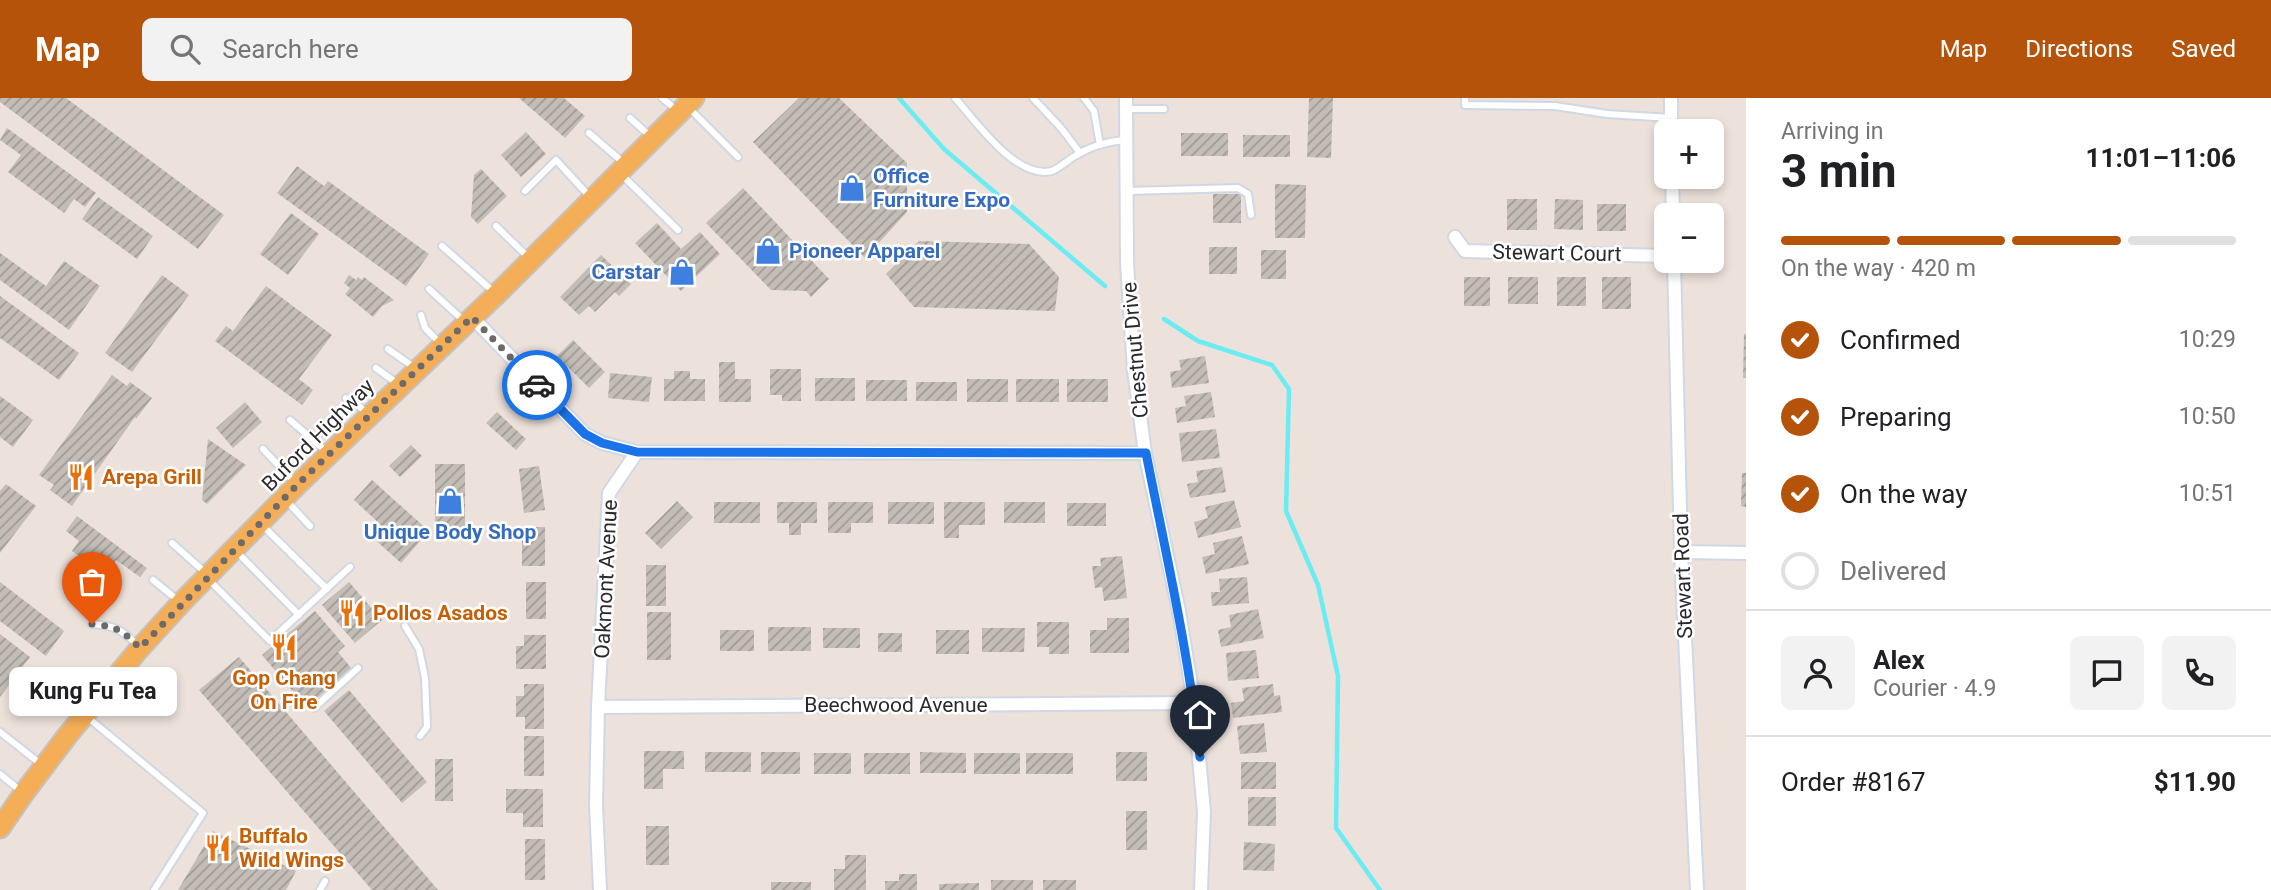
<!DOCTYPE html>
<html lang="en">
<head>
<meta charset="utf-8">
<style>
  :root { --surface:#fff; --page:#f2f2f2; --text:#202124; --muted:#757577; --line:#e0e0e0; --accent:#b45309 }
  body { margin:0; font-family:Roboto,sans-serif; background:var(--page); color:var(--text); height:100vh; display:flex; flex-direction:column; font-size:26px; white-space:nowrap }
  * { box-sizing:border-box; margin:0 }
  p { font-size:23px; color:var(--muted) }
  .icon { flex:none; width:38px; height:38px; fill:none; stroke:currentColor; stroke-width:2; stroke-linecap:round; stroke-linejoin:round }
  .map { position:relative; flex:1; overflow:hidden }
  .side { display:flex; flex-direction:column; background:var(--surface); width:525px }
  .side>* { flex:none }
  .fabs { position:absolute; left:1654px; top:21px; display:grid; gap:14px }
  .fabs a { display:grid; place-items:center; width:70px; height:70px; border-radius:10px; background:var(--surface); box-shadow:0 4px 10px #0003; font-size:35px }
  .pin { position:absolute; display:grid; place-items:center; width:60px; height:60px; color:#fff; margin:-72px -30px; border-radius:50% 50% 50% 0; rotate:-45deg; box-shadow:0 0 7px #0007 }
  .pin .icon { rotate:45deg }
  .courier { position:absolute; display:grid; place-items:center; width:70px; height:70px; margin:-35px; border:5px solid #1a73e8; border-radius:50%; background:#fff; color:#222; box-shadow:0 2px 9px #0007 }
  .bubble { position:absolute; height:49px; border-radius:10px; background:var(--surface); box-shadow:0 4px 10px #0003; font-size:23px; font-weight:700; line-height:49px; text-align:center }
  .summary em { font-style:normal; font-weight:700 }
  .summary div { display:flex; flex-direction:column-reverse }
  .summary { display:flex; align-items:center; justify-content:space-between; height:119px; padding:0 35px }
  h1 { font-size:46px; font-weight:700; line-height:52px }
  .bar { display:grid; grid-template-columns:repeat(4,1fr); gap:10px 7px; align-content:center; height:84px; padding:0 35px }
  .bar i { height:9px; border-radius:5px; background:var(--line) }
  .bar .on { background:var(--accent) }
  .bar p { grid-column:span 4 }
  .line { display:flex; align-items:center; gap:18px; padding:0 35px; border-top:2px solid var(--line) }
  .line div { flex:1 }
  .round { display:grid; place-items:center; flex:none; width:74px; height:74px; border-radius:10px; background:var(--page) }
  ol { padding:0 35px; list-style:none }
  li { display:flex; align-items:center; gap:21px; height:77px }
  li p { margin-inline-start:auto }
  li .icon { padding:7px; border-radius:50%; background:var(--accent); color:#fff; stroke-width:4 }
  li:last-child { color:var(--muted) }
  li i { width:38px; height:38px; border:4px solid var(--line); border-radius:50% }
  header { display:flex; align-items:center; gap:42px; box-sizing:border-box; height:98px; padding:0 35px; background:var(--accent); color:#fff }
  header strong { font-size:33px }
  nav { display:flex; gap:38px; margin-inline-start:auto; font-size:24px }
  .search { width:490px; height:63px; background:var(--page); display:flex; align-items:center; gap:18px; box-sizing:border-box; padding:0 24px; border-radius:10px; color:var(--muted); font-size:26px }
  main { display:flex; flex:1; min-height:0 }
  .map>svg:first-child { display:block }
</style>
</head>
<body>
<header>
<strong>Map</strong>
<div class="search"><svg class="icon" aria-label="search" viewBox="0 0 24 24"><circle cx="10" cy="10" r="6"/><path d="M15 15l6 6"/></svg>Search here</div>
<nav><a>Map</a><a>Directions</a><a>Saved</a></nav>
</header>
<main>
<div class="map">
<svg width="1746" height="792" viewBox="0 0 1746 792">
  <defs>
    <pattern id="building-hatch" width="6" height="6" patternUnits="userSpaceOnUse" patternTransform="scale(1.75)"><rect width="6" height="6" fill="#c4bdb7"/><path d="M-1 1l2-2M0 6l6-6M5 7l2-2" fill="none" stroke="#9f9a95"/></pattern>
  </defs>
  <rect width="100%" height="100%" fill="#ede1db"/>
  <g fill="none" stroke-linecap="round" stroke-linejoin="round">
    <g stroke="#6aecf2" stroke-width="4.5">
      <path d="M899 0 944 51 1105 188"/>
      <path d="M1164 221 1198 243 1272 267 1289 291 1286 413 1318 487 1338 578 1336 730 1380 792"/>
    </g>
  </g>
  <g fill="url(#building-hatch)">
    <path d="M0 0H66L224 117 198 151 0 4Z"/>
    <path d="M519 0H564L585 18 565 40Z"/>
    <path d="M799 0H839L907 65V114L865 160 753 44Z"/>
    <path d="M1309 0H1333L1331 60 1307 59Z"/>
    <path d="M7 30 96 95 85 109 74 101 64 115 8 74 21 57 0 42Z"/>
    <path d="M526 34 546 56 521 79 501 57Z"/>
    <rect x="1181" y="35" width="47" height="23"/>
    <rect x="1243" y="37" width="47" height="22"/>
    <path d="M297 68 324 88 328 83 429 156 406 188 277 95Z"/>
    <path d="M481 71 507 98 478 126 471 119 474 77Z"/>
    <path d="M1275 86 1306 87 1305 140H1275Z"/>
    <path d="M743 90 829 181 811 199 806 193 771 192 706 125Z"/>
    <rect x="1213" y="96" width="28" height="29"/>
    <path d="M98 99 153 138 137 161 82 121Z"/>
    <rect x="1507" y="101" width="30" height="31"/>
    <path d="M1555 101 1583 102V132L1554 131Z"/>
    <rect x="1597" y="106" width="29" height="27"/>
    <path d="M291 115 319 136 288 177 260 156Z"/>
    <path d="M657 125 681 151 700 134 720 156 681 193 635 145Z"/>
    <path d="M919 143 1029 146 1059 179 1055 213 914 209 886 176Z"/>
    <rect x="1209" y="149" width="28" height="27"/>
    <rect x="1261" y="152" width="25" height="29"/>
    <path d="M0 155 46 188 64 163 100 188 69 232 0 182Z"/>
    <path d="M601 157 631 186 619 198 615 194 595 214 589 208 579 217 560 199 589 169 609 189 590 168Z"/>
    <path d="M162 177 189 197 132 274 105 255Z"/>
    <path d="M349 177 356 182 358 179 362 182 364 179 394 202 382 208 373 219 345 196 350 190 344 185Z"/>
    <rect x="1464" y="179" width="26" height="29"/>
    <rect x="1508" y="179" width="30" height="27"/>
    <rect x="1557" y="179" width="29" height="29"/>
    <rect x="1602" y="179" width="29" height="32"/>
    <path d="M266 188 332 237 299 281 313 292 302 307 215 243 226 228 233 233Z"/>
    <path d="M0 198 79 255 59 282 0 240Z"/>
    <path d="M1744 236H1746V280H1743Z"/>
    <path d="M573 242 605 274 589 290 557 258Z"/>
    <path d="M1205 258 1209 285 1172 290 1170 274 1181 272 1179 262Z"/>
    <path d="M719 264H735V281H751V304H719Z"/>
    <path d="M770 271H801V303H782V297H770Z"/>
    <path d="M674 273H690V281H705V303H664V281H674Z"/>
    <path d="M610 275 652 279 649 304 608 300Z"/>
    <path d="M112 277 127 288 130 284 152 300 136 321 135 319 72 408 50 392 54 387 39 377Z"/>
    <rect x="815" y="280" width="40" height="23"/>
    <rect x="967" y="281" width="41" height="23"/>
    <rect x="1016" y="281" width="43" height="23"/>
    <rect x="1067" y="281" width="41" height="23"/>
    <rect x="866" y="282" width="41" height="21"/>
    <rect x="916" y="284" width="41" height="19"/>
    <path d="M1211 294 1215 319 1177 325 1175 310 1186 308 1184 298Z"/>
    <path d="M0 298 33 322 13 349 0 339Z"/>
    <path d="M245 304 262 324 233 350 216 330Z"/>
    <path d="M497 314 526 341 516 352 486 325Z"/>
    <path d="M1216 331 1220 360 1182 364 1179 335Z"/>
    <path d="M208 341 246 367 207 406 202 402Z"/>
    <path d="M411 347 422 358 400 379 389 368Z"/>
    <rect x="435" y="366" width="30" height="73"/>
    <path d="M539 368 545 412 524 415 519 371Z"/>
    <path d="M1222 369 1226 394 1190 400 1187 386 1198 384 1196 373Z"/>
    <path d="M1742 375H1746V409L1741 408Z"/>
    <path d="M372 382 429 433 401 465 371 438 381 427 354 402Z"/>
    <path d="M6 386 36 408 0 455V393Z"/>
    <path d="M1234 402 1241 429 1198 440 1194 424 1208 420 1205 409Z"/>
    <path d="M677 403 693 419 661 451 645 435Z"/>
    <rect x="714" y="404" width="46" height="21"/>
    <path d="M777 404H817V425H801V437H789V425H777Z"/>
    <path d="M828 404H873V425H851V435H828Z"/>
    <rect x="888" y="404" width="46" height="22"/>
    <path d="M944 404H985V427H959V440H944Z"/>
    <rect x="1004" y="404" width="41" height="21"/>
    <rect x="1067" y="405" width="39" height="23"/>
    <path d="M77 418 147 470 140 479 116 462 105 477 72 453 79 443 66 433Z"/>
    <rect x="522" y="429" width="23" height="39"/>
    <path d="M1242 438 1249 466 1206 476 1202 459 1215 456 1213 445Z"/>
    <path d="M1122 458 1127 500 1104 503 1102 489 1095 490 1092 468H1101L1100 460Z"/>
    <rect x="646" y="467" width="20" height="41"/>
    <path d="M1247 479 1249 505 1212 508 1211 494H1220L1219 481Z"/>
    <path d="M0 484 64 533 46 558 0 523Z"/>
    <path d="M349 484 382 522 355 545 322 507Z"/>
    <rect x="526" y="484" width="20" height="37"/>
    <path d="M1258 511 1264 540 1221 549 1218 532 1231 529 1229 517Z"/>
    <path d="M315 513 345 548 338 554 352 571 306 609 262 557Z"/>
    <rect x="647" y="514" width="24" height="48"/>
    <path d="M1107 520H1129V555H1090V532H1107Z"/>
    <path d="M1037 524H1069V556H1049V549H1037Z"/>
    <rect x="768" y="529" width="43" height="24"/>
    <rect x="823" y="530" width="37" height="20"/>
    <path d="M982 530H1025L1024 554H982Z"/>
    <rect x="720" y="532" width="34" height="21"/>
    <rect x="936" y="532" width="33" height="24"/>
    <rect x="878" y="535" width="24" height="19"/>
    <path d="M0 536 30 559 0 599Z"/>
    <path d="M524 537H546V571H516V548H524Z"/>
    <path d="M1256 552 1259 580 1228 583 1226 555Z"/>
    <path d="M239 559 438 792H372L199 592Z"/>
    <path d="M524 586H544V631H525V619H516V598H524Z"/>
    <path d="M1273 586 1274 598 1280 597 1282 614 1233 620 1231 605 1244 603 1242 590Z"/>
    <path d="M349 592 427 684 402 705 324 613Z"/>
    <path d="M1264 625 1267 654 1240 656 1237 628Z"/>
    <rect x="524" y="638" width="20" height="40"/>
    <path d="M644 653H684V671H663V691H644Z"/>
    <rect x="705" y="654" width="46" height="20"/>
    <rect x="761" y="654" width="39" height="22"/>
    <path d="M920 654 966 655V675H920Z"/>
    <rect x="1116" y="654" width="31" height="29"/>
    <rect x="814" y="655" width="37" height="21"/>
    <rect x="864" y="655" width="46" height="21"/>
    <rect x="974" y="655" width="46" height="21"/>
    <rect x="1026" y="655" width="47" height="21"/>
    <rect x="435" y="661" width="18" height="42"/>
    <rect x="1241" y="664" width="35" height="27"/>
    <path d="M506 691H543V729H523V715H506Z"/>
    <rect x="1248" y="699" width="28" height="29"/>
    <rect x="1126" y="713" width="21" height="39"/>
    <rect x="646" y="728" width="23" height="39"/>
    <path d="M213 733 296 773 286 792H178Z"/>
    <rect x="525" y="741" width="20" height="41"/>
    <path d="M1244 744 1275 746 1274 773 1243 772Z"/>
    <path d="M845 757H866V792H834V771H845Z"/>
    <path d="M899 776H917V792H885V783H899Z"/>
    <rect x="991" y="782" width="42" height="10"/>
    <rect x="1043" y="782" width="33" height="10"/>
    <rect x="771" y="784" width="40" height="8"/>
    <path d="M979 785V792H939V786Z"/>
  </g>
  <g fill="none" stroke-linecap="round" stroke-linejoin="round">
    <defs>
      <g id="lane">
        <path d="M662 0 678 13"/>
        <path d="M955 0C976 23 1016 82 1052 73 1059 70 1068 62 1075 58 1091 48 1108 43 1127 42"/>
        <path d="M1033 0 1061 30 1080 55"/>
        <path d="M1084 0 1094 13 1100 47"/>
        <path d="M1465 0V7L1555 8 1607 16 1671 20"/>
        <path d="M688 9 738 59"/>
        <path d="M1126 11H1164"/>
        <path d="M630 20 652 40"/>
        <path d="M589 35 625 66"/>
        <path d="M621 76 678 132"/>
        <path d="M525 93 556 62 591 100"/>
        <path d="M1126 93 1238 90 1248 96 1251 117"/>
        <path d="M496 128 530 161"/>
        <path d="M442 148 495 195"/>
        <path d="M429 191 464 223"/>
        <path d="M421 217 425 230 441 246"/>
        <path d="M388 251 415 270"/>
        <path d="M376 270 398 286"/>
        <path d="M346 300 354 303 366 315"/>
        <path d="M290 322 328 355"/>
        <path d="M263 351 296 386"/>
        <path d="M286 402 310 428"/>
        <path d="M262 427 327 491"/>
        <path d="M172 445 207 476"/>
        <path d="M236 453 299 517"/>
        <path d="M207 480 270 543 350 469"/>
        <path d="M153 482 180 504"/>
        <path d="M92 526C117 528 121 532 139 548"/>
        <path d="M405 528 419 551 425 580 427 629 420 638"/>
        <path d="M314 610 358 570"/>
        <path d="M86 618 203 715 154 792"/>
        <path d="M0 634 42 667"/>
        <path d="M0 676 22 694"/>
        <path d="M320 792 325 783"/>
      </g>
      <g id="street">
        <path d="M1126 0 1127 165 1134 272 1145 355 1179 513 1194 605 1204 714 1201 792"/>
        <path d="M1671 0V33"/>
        <path d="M1672 79 1673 117"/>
        <path d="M1455 139 1465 153 1666 158"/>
        <path d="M1674 163 1681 454 1697 792"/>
        <path d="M472 219 585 336 602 345 637 354 1145 355"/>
        <path d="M1681 454 1746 455"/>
        <path d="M598 609 1194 605"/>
        <path d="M600 792 596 708 598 609 609 395 637 354"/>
      </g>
      <path id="primary" d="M0 730 24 695 67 638 140 550 181 505 297 387 497 196 694 0"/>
    </defs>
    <use href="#lane" stroke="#d0d8e3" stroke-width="10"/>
    <use href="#street" stroke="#d0d8e3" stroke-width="16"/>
    <use href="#primary" stroke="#c3c3c3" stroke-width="23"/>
    <use href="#lane" stroke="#fff" stroke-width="6"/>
    <use href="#street" stroke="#fff" stroke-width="12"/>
    <use href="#primary" stroke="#f5ae58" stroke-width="19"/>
  </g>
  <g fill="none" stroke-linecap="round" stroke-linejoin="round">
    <path stroke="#6e6a68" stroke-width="7" stroke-dasharray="0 12.6" d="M92 526C119 529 121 532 140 550L297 387 472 219 537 287"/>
    <path stroke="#1a73e8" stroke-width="9" d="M537 287 585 336 602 345 637 354 1146 355C1166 456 1189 556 1200 659"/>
  </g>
  <defs>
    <symbol id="shop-bare" viewBox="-9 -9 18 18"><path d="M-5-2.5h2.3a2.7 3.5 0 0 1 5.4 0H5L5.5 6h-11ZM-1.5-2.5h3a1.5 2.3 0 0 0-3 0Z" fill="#3f7fe0" stroke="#fff" stroke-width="2.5" paint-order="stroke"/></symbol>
    <symbol id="restaurant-bare" viewBox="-9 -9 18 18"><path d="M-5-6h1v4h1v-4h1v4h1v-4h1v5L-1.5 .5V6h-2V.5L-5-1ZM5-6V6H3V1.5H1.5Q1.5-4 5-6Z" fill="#e8710a" stroke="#fff" stroke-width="2.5" paint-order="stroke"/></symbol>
  </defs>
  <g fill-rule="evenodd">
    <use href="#shop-bare" x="833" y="71" width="38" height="38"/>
    <use href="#shop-bare" x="749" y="134" width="38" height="38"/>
    <use href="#shop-bare" x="663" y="155" width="38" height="38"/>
    <use href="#restaurant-bare" x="62" y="360" width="38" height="38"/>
    <use href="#shop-bare" x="431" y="384" width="38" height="38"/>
    <use href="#restaurant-bare" x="333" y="496" width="38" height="38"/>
    <use href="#restaurant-bare" x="265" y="530" width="38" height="38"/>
    <use href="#restaurant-bare" x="199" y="731" width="38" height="38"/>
  </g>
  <g text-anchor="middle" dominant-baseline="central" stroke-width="5" stroke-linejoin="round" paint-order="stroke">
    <g font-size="21" font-weight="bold" fill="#366cbe" stroke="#fff" text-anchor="start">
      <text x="873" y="78">Office<tspan x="873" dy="24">Furniture Expo</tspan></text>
      <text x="789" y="153">Pioneer Apparel</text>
      <text x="661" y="174" text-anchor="end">Carstar</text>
      <text x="450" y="434" text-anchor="middle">Unique Body Shop</text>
    </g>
    <g font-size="21" fill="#2a2a2a" stroke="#fff">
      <text transform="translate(1557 155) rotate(1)">Stewart Court</text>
      <text transform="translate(1135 252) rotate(-95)">Chestnut Drive</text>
      <text transform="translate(318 337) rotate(-45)">Buford Highway</text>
      <text transform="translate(1683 478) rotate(-92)">Stewart Road</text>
      <text transform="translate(606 481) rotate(-87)">Oakmont Avenue</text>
      <text x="896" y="607">Beechwood Avenue</text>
    </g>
    <g font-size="21" font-weight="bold" fill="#c56008" stroke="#fff" text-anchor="start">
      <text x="102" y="379">Arepa Grill</text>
      <text x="373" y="515">Pollos Asados</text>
      <text x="284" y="580" text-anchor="middle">Gop Chang<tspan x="284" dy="24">On Fire</tspan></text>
      <text x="239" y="738">Buffalo<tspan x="239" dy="24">Wild Wings</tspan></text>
    </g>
  </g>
</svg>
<div class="fabs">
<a>+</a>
<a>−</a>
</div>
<div class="pin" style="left:92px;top:526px;background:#ea580c"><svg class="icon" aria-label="bag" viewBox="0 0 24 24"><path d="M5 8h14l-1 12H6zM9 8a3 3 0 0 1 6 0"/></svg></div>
<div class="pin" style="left:1200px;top:659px;background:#1f2937"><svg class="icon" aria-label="home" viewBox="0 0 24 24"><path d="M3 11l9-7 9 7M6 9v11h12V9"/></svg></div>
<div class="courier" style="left:537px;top:287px"><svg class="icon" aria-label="car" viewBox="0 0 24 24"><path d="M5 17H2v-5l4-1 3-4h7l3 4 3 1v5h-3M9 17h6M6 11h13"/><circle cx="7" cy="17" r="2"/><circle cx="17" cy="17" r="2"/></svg></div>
<div class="bubble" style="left:9px;top:569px;width:168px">Kung Fu Tea</div>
</div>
<section class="side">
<div class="summary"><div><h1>3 min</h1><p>Arriving in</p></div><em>11:01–11:06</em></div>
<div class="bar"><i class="on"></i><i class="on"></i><i class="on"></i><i></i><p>On the way · 420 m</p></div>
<ol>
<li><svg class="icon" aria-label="check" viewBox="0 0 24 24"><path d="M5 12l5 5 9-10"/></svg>Confirmed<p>10:29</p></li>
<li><svg class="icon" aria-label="check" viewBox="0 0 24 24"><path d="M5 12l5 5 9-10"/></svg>Preparing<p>10:50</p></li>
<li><svg class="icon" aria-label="check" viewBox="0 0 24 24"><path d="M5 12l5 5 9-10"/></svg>On the way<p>10:51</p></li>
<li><i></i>Delivered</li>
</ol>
<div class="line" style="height:126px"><a class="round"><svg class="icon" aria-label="person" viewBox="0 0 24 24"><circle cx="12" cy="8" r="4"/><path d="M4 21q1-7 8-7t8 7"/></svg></a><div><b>Alex</b><p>Courier · 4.9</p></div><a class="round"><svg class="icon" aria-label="chat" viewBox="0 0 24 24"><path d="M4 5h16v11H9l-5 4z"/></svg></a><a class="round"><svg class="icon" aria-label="phone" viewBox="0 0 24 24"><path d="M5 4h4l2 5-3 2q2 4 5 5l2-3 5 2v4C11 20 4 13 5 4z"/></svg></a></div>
<div class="line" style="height:91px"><div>Order #8167</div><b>$11.90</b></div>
</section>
</main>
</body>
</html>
